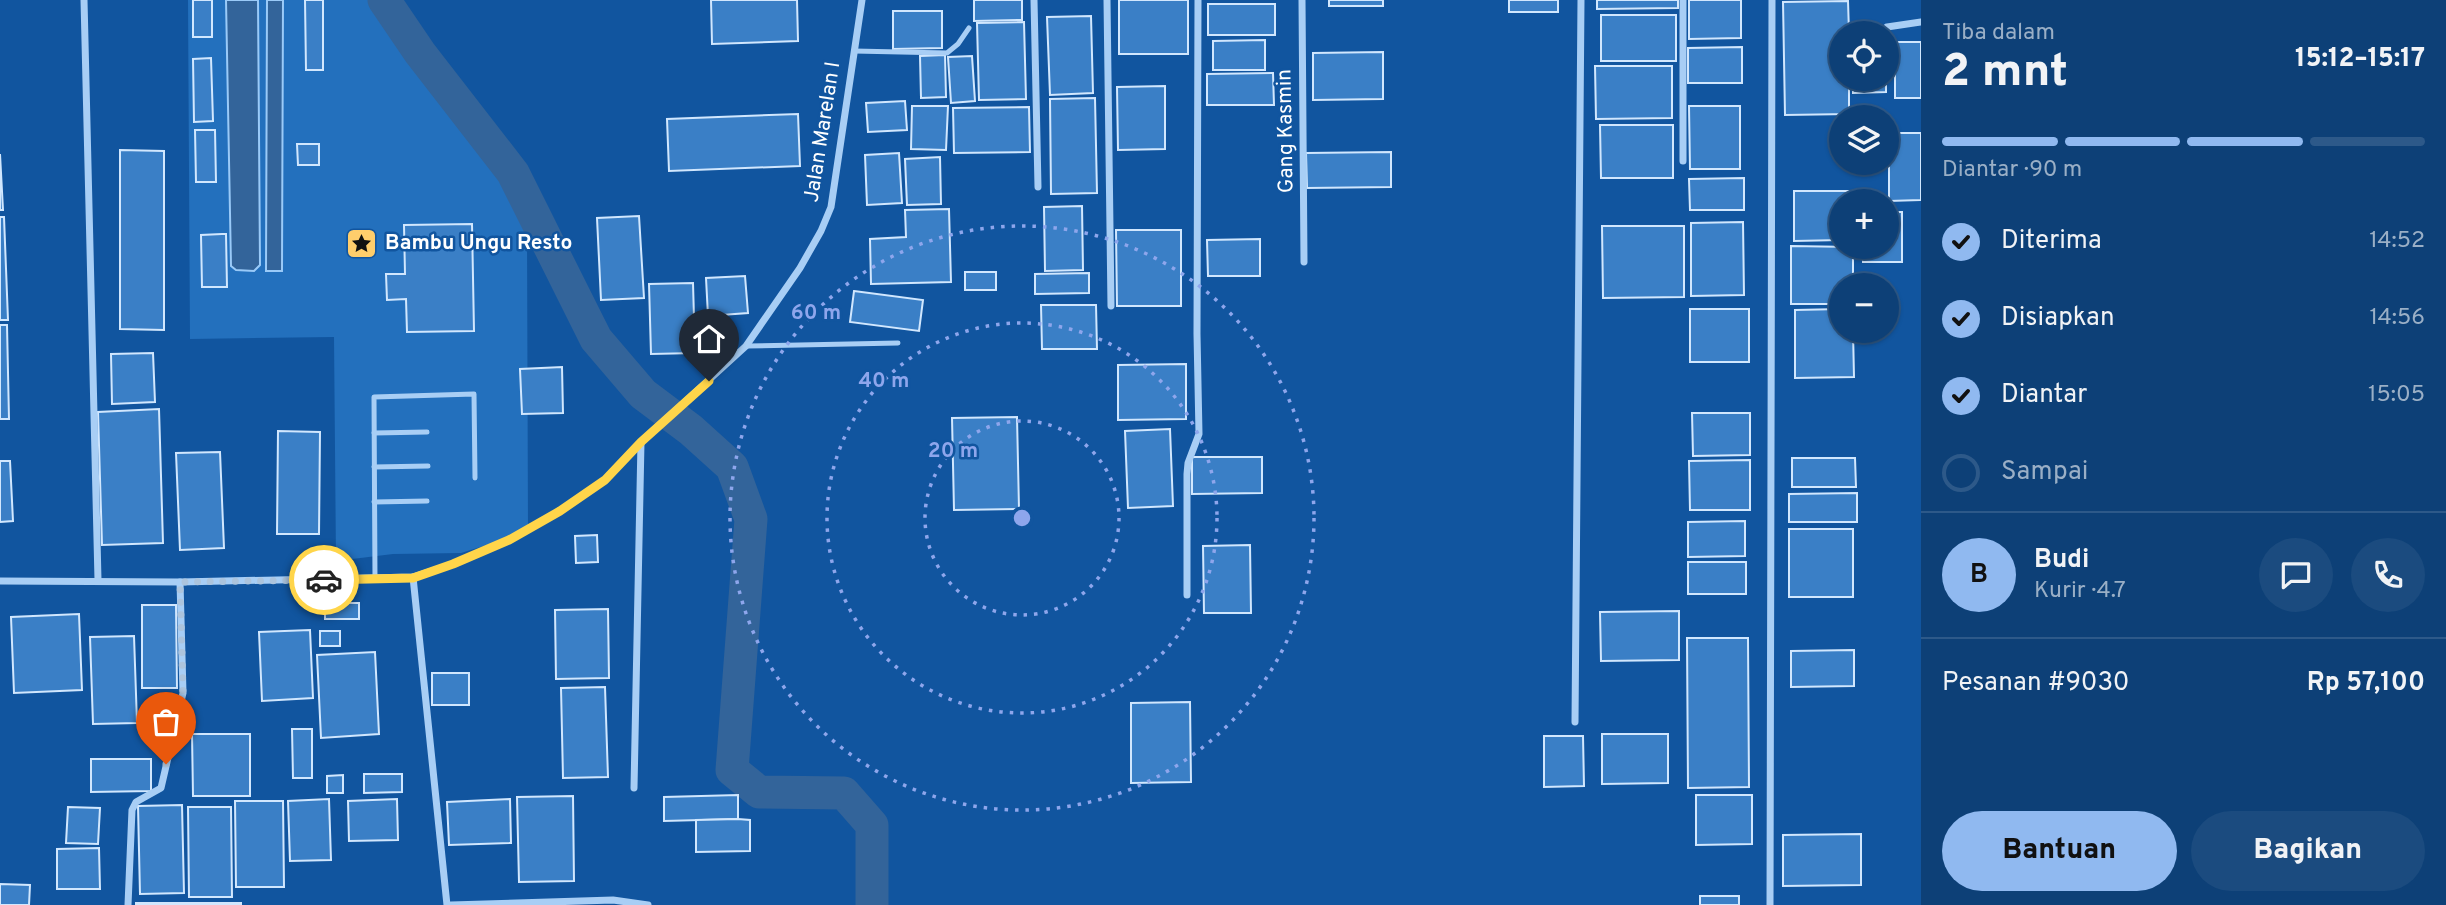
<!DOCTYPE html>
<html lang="id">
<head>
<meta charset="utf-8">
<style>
  :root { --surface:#0d4077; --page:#1b4b7f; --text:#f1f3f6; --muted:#9aafc6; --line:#2d5989; --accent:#90b9f0 }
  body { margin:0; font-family:Overpass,sans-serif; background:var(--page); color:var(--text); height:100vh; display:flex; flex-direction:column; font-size:26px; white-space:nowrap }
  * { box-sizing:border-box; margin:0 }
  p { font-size:23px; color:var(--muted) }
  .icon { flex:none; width:38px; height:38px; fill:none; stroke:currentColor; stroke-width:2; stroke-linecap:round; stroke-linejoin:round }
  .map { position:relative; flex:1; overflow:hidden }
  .details { display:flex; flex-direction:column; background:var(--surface); width:525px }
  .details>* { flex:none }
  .fabs { position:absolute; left:1829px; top:21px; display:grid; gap:14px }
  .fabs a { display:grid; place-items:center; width:70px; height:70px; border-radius:50%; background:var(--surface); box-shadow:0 2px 5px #0004,0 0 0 2px var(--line); font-size:35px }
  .pin { position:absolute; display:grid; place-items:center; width:60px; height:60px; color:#fff; margin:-72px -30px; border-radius:50% 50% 50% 0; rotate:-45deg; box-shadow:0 0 7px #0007 }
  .pin .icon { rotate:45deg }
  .courier { position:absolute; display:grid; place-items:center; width:70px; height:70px; margin:-35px; border:5px solid #ffd54a; border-radius:50%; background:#fff; color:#222; box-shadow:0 2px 9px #0007 }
  .head em { font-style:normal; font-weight:800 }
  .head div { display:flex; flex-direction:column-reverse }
  .head { display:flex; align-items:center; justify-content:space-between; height:119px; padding:0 21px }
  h1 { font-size:46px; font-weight:800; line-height:52px }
  .bar { display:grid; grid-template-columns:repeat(4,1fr); gap:10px 7px; align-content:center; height:84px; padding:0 21px }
  .bar i { height:9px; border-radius:5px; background:var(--line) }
  .bar .selected { background:var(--accent) }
  .bar p { grid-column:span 4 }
  .line { display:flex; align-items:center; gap:18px; padding:0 21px; border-top:2px solid var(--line) }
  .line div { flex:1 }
  .round { display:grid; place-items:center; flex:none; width:74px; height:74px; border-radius:37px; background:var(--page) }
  ol { padding:0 21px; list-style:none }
  li { display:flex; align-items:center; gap:21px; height:77px }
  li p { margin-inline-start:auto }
  li .icon { padding:7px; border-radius:50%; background:var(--accent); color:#111; stroke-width:4 }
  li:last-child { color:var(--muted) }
  li i { width:38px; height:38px; border:4px solid var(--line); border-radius:50% }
  .primary-button { display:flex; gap:14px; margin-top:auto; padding:14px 21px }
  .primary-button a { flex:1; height:80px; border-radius:42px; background:var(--accent); color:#111; font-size:28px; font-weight:800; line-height:80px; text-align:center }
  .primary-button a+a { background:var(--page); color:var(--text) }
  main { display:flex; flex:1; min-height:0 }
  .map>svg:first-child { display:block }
</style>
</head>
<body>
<main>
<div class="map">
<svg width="1921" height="905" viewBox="0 0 1921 905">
  <rect width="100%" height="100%" fill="#11559f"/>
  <path fill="#2370bd" d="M188 0H384L420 53 513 173 527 230 528 532 461 553 393 554 336 561 334 337 190 339Z"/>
  <g fill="#33649a" stroke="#9acaf8" stroke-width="2">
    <path d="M226 0H258L260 265 254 271 236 270 231 266Z"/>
    <path d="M267 0H283L282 271H266Z"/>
  </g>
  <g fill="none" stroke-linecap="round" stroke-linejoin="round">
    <path stroke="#33649a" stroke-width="33" d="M384 0 420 53 513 173 596 339 643 394 691 430 732 467 751 519 732 770 759 792 844 793 872 825V905"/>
  </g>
  <g fill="#3a7fc6" stroke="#d1e7fe" stroke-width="2">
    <rect x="193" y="0" width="19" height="37"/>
    <path d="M305 0H323V70H306Z"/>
    <path d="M711 0H797L798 41 712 44Z"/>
    <path d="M974 0H1022V20L974 21Z"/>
    <rect x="1119" y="0" width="69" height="54"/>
    <rect x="1329" y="0" width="54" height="6"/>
    <rect x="1509" y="0" width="49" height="12"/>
    <path d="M1597 0H1678V8L1597 9Z"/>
    <path d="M1689 0H1741V38L1689 39Z"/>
    <path d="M1848 1 1849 33H1841V79H1849V114L1785 115 1783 2Z"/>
    <rect x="1208" y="4" width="67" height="31"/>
    <path d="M893 11H942V48L893 49Z"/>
    <rect x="1601" y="15" width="75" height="46"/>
    <path d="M1091 16 1093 93 1050 95 1047 17Z"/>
    <path d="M1024 22 1026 99 979 100 977 23Z"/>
    <path d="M1265 40V70H1213V41Z"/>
    <rect x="1895" y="42" width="26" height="56"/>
    <path d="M1742 47V83H1688V48Z"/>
    <path d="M1383 52V99L1313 100V53Z"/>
    <path d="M945 55 946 97 921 98 920 56Z"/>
    <path d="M972 56 975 101 951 103 948 57Z"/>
    <path d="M211 58 213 121 194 122 193 59Z"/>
    <path d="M1595 66H1672V118L1596 119Z"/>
    <path d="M1273 73 1274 105H1207V74Z"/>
    <path d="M1853 79H1886V92L1853 93Z"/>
    <path d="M1165 86V149L1118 150 1117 87Z"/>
    <path d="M1095 98 1097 193 1051 194 1050 99Z"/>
    <path d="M905 101 907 130 868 132 866 103Z"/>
    <path d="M912 106H948L946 150 911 149Z"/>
    <path d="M1689 106H1740V169H1690Z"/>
    <path d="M1029 107 1030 152 954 153 953 108Z"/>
    <path d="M798 114 800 166 669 171 667 119Z"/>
    <path d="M1600 125H1673V178H1601Z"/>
    <path d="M195 130H215L216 182H196Z"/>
    <path d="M1889 133H1921V200L1889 201Z"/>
    <path d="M297 144H319V165H298Z"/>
    <path d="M120 150 164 151V330L120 329Z"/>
    <path d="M1391 152V187L1307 188 1306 153Z"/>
    <path d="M899 153 902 203 867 205 865 155Z"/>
    <path d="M0 154 3 210H0Z"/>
    <path d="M940 157 941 204 907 205 905 159Z"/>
    <path d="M1744 178V210H1690L1689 179Z"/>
    <path d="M1794 191H1854V201H1841V240L1794 241Z"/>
    <path d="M1082 206 1083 270 1045 271 1044 207Z"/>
    <path d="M949 209 951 282 871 284 870 239 906 237 905 210Z"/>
    <path d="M1886 212H1902V262H1863V247H1886Z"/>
    <path d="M639 216 644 298 601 300 597 218Z"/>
    <path d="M0 217H4L8 320H0Z"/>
    <path d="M1743 222 1744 295 1691 296V223Z"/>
    <path d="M472 224 474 331 407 332 406 299 387 300 386 274H405L404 225Z"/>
    <path d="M1602 226H1684V297L1603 298Z"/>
    <path d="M1116 230H1181V306H1117Z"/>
    <path d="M222 234H226L227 287H202L201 235Z"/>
    <path d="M1260 239V276H1208L1207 240Z"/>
    <path d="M1791 246 1853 247V285H1841V304H1791Z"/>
    <rect x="965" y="272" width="31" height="18"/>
    <path d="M1089 273V293L1035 294V274Z"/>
    <path d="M745 276 748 313 708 316 706 278Z"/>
    <path d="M693 283 695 353 651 354 649 284Z"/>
    <path d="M854 291 923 300 919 331 850 322Z"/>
    <path d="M1041 305H1096L1097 349H1042Z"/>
    <rect x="1690" y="309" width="59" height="53"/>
    <path d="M1841 309V331H1853L1854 377 1795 378V310Z"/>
    <path d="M0 325H7L9 419H0Z"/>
    <path d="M153 353 155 402 112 404 111 354Z"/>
    <path d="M1186 364V419L1118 420V365Z"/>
    <path d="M562 367 563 413 522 414 520 369Z"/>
    <path d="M159 409 163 543 102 545 98 412Z"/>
    <path d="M1692 413H1750V455L1693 456Z"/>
    <path d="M1017 417 1019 509 954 510 952 418Z"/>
    <path d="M1170 429 1173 506 1128 508 1125 431Z"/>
    <path d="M278 431 320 432 319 534H277Z"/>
    <path d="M220 452 224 548 180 550 176 453Z"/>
    <path d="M1192 457H1262V493L1192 494Z"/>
    <path d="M1792 458H1855L1856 487H1792Z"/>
    <path d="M1750 460V510H1690L1689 461Z"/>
    <path d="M0 461H10L13 521 0 522Z"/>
    <path d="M1857 493V522H1789V494Z"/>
    <path d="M1745 521V556L1688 557V522Z"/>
    <rect x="1789" y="529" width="64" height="68"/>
    <path d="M597 535 598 562 576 563 575 536Z"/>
    <path d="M1250 545 1251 613H1204L1203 546Z"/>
    <rect x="1688" y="562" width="58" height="32"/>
    <rect x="325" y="603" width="34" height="16"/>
    <path d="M142 605H176L177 688H142Z"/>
    <path d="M608 609 609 678 556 679 555 610Z"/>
    <path d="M1679 611V660L1601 661 1600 612Z"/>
    <path d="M79 614 82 690 14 693 11 617Z"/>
    <path d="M310 630 313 698 262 701 259 632Z"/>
    <rect x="320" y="631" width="20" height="15"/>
    <path d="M134 636 137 723 93 724 90 637Z"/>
    <path d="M1687 638H1748L1749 787 1688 788Z"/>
    <path d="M1854 650V686L1791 687V651Z"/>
    <path d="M375 652 379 734 321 738 317 655Z"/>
    <rect x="432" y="673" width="37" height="32"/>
    <path d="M605 687 608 777 563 778 561 688Z"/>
    <path d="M1190 702 1191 782 1131 783V703Z"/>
    <path d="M292 729H312V778H293Z"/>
    <path d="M192 734H250V796H193Z"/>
    <path d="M1602 734H1668V783L1602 784Z"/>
    <path d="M1544 736H1583L1584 786 1544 787Z"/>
    <path d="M91 759H151V791L91 792Z"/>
    <path d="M364 774H402V792L364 793Z"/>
    <path d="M343 775V793H327V776Z"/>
    <path d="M738 795V819L664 821V797Z"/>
    <path d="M1696 795H1752V844L1696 845Z"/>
    <path d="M573 796 574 881 519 882 517 797Z"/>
    <path d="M329 799 331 860 290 861 288 801Z"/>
    <path d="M397 799 398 840 349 841 348 801Z"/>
    <path d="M510 799 511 843 449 845 447 802Z"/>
    <path d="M235 801H283L284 887H236Z"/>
    <path d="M182 805 184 893 140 894 138 806Z"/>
    <path d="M68 807 100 808 98 844 66 843Z"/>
    <path d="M188 807H231L232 897H189Z"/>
    <path d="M738 819 750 820V851L696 852V820Z"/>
    <path d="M1861 834V885L1783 886V835Z"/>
    <path d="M99 848 100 889H57V849Z"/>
    <path d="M0 884 30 885 29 905H0Z"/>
    <rect x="1700" y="896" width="39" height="9"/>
    <rect x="136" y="903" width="105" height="2"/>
  </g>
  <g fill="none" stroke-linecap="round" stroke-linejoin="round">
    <g stroke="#a8cef5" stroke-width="5">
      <path d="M854 51 947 53 958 44 969 28"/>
      <path d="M746 346 898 343"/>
      <path d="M374 433 427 432"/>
      <path d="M374 467 428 466"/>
      <path d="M374 502 427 501"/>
      <path d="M375 579 374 397 474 394 475 478"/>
    </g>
    <g stroke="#a8cef5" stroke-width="7">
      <path d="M84 0 98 580"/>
      <path d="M1034 0 1038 187"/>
      <path d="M1107 0 1111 306"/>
      <path d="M1302 0 1304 262"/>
      <path d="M1683 0V161"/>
      <path d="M1887 27 1921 22"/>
      <path d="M413 577 447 905"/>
      <path d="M0 581 180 582 413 577 453 564 509 540 560 511 605 480 641 442 746 346 800 268 821 231 831 207 862 0"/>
      <path d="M1187 595V474L1188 463 1199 434 1197 334 1198 0"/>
      <path d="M1575 722 1581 0"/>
      <path d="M634 788 641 442"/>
      <path d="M128 905 132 810 136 802 161 788 183 693 180 582"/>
      <path d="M451 905 613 900 648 905"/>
      <path d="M1770 905 1772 0"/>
    </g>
  </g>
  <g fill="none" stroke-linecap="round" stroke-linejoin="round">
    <path stroke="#acc4dd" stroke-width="7" stroke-dasharray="0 12.6" d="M166 764 183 693 180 582 324 580"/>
    <path stroke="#ffd54a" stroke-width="9" d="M324 580 413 578 453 564 509 540 560 511 605 480 641 442 709 381"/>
  </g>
  <g fill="none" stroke="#8ea6ec" stroke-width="3.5" stroke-dasharray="3.5 7">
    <circle cx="1022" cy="518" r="97"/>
    <circle cx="1022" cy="518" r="195"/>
    <circle cx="1022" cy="518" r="292"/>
  </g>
  <defs>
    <symbol id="sight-square" viewBox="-11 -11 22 22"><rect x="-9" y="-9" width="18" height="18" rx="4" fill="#ffce6c" stroke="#11559f"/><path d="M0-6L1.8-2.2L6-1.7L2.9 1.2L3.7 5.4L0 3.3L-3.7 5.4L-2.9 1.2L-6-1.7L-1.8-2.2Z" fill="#111"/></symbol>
  </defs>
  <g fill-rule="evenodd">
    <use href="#sight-square" x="344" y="226" width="35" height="35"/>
  </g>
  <g text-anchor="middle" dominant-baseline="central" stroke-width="5" stroke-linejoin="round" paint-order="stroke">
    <g font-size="21" fill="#fff" stroke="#11559f">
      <text transform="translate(1286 131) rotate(-91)">Gang Kasmin</text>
      <text transform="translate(823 132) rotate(-81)">Jalan Marelan I</text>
    </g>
    <g font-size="21" font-weight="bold" fill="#fff" stroke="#11559f" text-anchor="start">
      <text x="385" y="243">Bambu Ungu Resto</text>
    </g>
  </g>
  <circle cx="1022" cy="518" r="10" fill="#8ea6ec" stroke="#11559f" stroke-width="3.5"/>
  <g font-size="21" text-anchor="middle" font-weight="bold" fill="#8ea6ec" stroke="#11559f" stroke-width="5" stroke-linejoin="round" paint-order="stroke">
    <text x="816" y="319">60 m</text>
    <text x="884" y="387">40 m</text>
    <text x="953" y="457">20 m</text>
  </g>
</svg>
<div class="fabs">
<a><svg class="icon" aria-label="locate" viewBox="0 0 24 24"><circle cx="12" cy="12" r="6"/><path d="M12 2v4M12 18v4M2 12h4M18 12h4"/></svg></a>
<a><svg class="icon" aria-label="layers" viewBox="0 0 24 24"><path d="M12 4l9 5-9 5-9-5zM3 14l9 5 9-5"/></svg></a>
<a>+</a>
<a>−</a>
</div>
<div class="pin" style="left:166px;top:764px;background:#ea580c"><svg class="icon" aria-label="bag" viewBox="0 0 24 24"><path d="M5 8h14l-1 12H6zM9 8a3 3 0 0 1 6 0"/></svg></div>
<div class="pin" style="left:709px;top:381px;background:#1f2937"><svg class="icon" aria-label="home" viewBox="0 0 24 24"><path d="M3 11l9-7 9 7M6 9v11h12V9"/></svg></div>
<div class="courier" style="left:324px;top:580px"><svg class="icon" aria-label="car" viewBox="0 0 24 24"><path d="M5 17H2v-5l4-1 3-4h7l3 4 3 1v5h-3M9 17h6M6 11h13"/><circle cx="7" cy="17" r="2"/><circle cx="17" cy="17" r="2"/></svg></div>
</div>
<section class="details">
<div class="head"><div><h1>2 mnt</h1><p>Tiba dalam</p></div><em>15:12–15:17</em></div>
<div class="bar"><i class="selected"></i><i class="selected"></i><i class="selected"></i><i></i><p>Diantar · 90 m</p></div>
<ol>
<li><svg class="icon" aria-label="check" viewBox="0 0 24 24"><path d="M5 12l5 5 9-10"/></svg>Diterima<p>14:52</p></li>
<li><svg class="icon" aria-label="check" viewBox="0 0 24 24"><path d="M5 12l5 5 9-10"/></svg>Disiapkan<p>14:56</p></li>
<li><svg class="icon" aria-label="check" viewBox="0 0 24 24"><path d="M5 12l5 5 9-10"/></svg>Diantar<p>15:05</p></li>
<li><i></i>Sampai</li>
</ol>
<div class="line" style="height:126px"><b class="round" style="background:var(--accent);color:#111">B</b><div><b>Budi</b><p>Kurir · 4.7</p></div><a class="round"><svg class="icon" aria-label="chat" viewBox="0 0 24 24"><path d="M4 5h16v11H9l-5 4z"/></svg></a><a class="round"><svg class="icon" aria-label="phone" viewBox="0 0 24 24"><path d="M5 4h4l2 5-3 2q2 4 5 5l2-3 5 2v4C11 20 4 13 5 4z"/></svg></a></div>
<div class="line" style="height:91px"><div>Pesanan #9030</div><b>Rp 57,100</b></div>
<div class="primary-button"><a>Bantuan</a><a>Bagikan</a></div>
</section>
</main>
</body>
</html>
